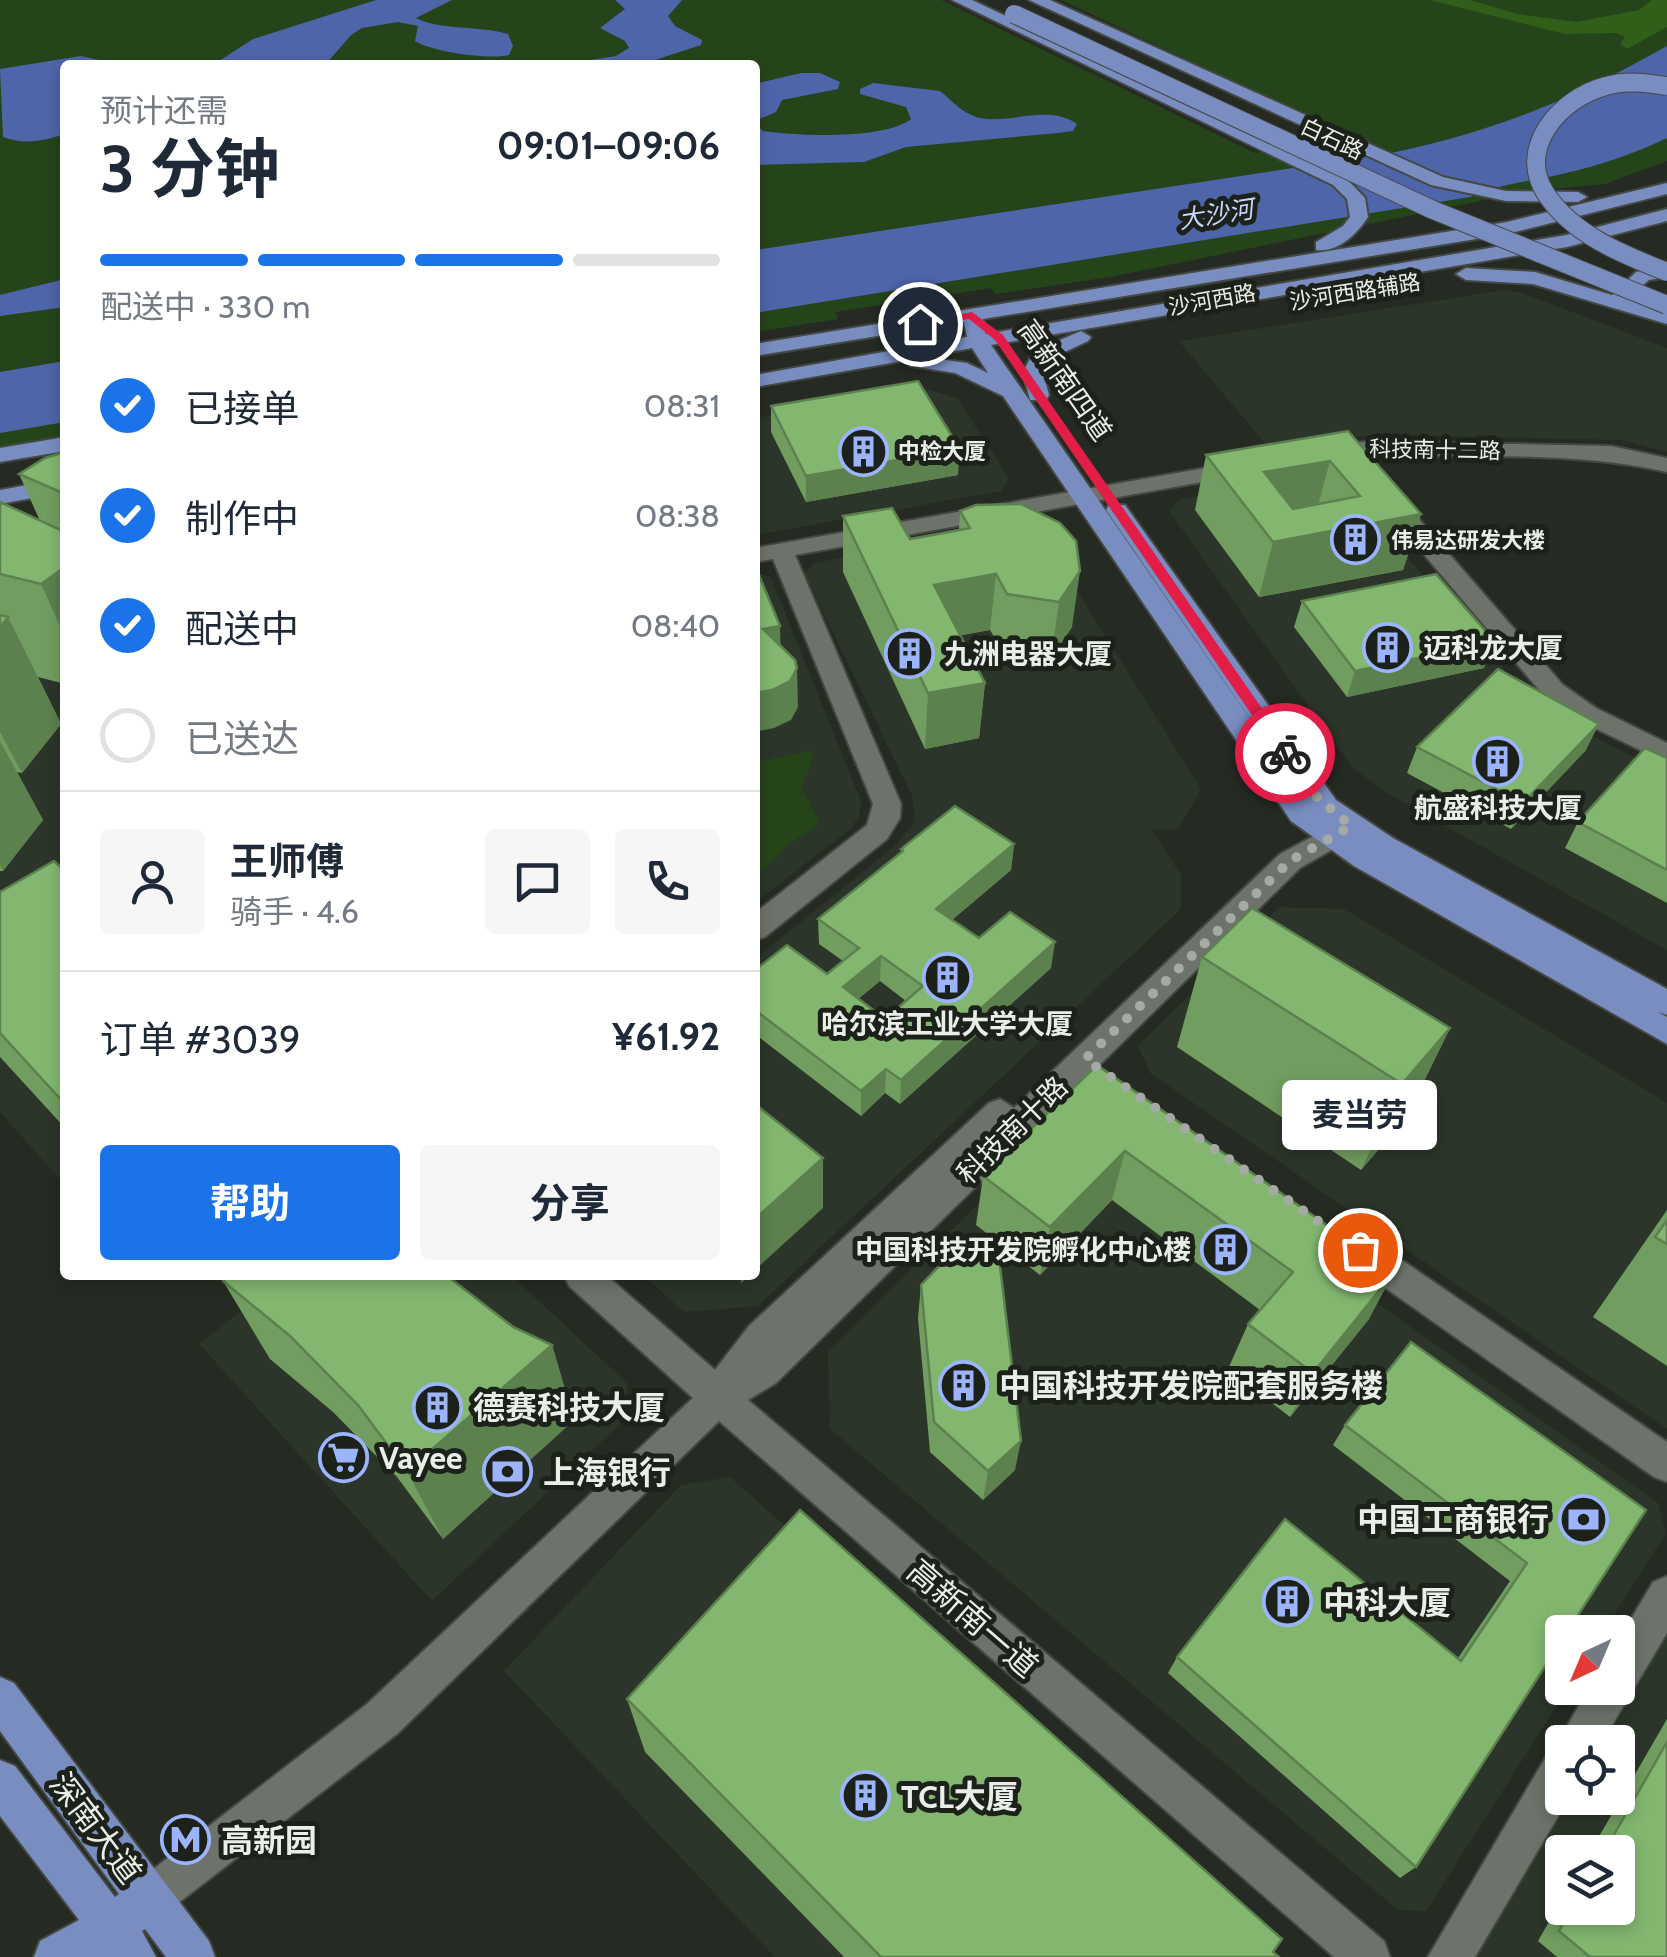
<!DOCTYPE html>
<html lang="zh">
<head>
<meta charset="utf-8">
<style>
  :root { --surface:#fff; --page:#f6f6f7; --text:#1f2937; --muted:#747a83; --line:#e0e1e3; --accent:#1a73e8 }
  body { margin:0; font-family:Cabin,"Noto Sans SC",sans-serif; background:var(--page); color:var(--text); height:100vh; display:flex; flex-direction:column; font-size:38px; white-space:nowrap }
  * { box-sizing:border-box; margin:0 }
  p { font-size:32px; color:var(--muted) }
  .icon { flex:none; width:55px; height:55px; fill:none; stroke:currentColor; stroke-width:2; stroke-linecap:round; stroke-linejoin:round }
  .map { position:relative; flex:1; overflow:hidden }
  .details { position:absolute; left:60px; top:60px; width:700px; height:1220px; display:flex; flex-direction:column; background:var(--surface); border-radius:10px; box-shadow:0 5px 15px #0003 }
  .details>* { flex:none }
  .needle { width:65px; rotate:224deg }
  .tools { position:absolute; left:1545px; top:1615px; display:grid; gap:20px }
  .tools a { display:grid; place-items:center; width:90px; height:90px; border-radius:10px; background:var(--surface); box-shadow:0 5px 15px #0003; font-size:50px }
  .pin { position:absolute; display:grid; place-items:center; width:85px; height:85px; color:#fff; margin:-42px; border:5px solid #fff; border-radius:50%; box-shadow:0 2px 10px #0007 }
  .courier { position:absolute; display:grid; place-items:center; width:100px; height:100px; margin:-50px; border:8px solid #e11d48; border-radius:50%; background:#fff; color:#222; box-shadow:0 2px 12px #0007 }
  .bubble { position:absolute; height:70px; border-radius:10px; background:var(--surface); box-shadow:0 5px 15px #0003; font-size:32px; font-weight:700; line-height:70px; text-align:center }
  .head em { font-style:normal; font-weight:700 }
  .head div { display:flex; flex-direction:column-reverse }
  .head { display:flex; align-items:center; justify-content:space-between; height:170px; padding:0 40px }
  h1 { font-size:65px; font-weight:700; line-height:75px }
  .bar { display:grid; grid-template-columns:repeat(4,1fr); gap:15px 10px; align-content:center; height:120px; padding:0 40px }
  .bar i { height:12px; border-radius:8px; background:var(--line) }
  .bar .selected { background:var(--accent) }
  .bar p { grid-column:span 4 }
  .line { display:flex; align-items:center; gap:25px; padding:0 40px; border-top:2px solid var(--line) }
  .line div { flex:1 }
  .round { display:grid; place-items:center; flex:none; width:105px; height:105px; border-radius:10px; background:var(--page) }
  ol { padding:0 40px; list-style:none }
  li { display:flex; align-items:center; gap:30px; height:110px }
  li p { margin-inline-start:auto }
  li .icon { padding:10px; border-radius:50%; background:var(--accent); color:#fff; stroke-width:4 }
  li:last-child { color:var(--muted) }
  li i { width:55px; height:55px; border:5px solid var(--line); border-radius:50% }
  .cta { display:flex; gap:20px; margin-top:auto; padding:20px 40px }
  .cta a { flex:1; height:115px; border-radius:10px; background:var(--accent); color:#fff; font-size:40px; font-weight:700; line-height:115px; text-align:center }
  .cta a+a { background:var(--page); color:var(--text) }
  .map>svg:first-child { display:block }
</style>
</head>
<body>
<div class="map">
<svg width="1667" height="1957" viewBox="0 0 1667 1957">
  <rect width="100%" height="100%" fill="#252b23"/>
  <g fill="#2c3529" fill-rule="evenodd">
    <path d="M1504 290 1522 293 1667 348V452L1622 440 1391 435 1331 437 1268 447 1179 341Z"/>
    <path d="M926 389 957 398 1009 478 1001 491 755 535V418Z"/>
    <path d="M1321 472 1339 479 1515 681 1565 722 1667 774V950L1390 795 1352 767 1170 512 1178 500Z"/>
    <path d="M1016 525 1040 532 1201 789 1178 830 1151 829 1181 875V909L758 1306 684 1312 643 1275H755V959L897 844 915 821 912 796 805 574 814 563Z"/>
    <path d="M65 551V1185L0 1112V594Z"/>
    <path d="M755 572 771 577 861 801 859 817 850 829 755 903Z"/>
    <path d="M1279 907 1344 909 1667 1103V1429L1150 1073 1138 1046Z"/>
    <path d="M1104 1109 1658 1503 1666 1533 1603 1632H1562V1688H1568L1426 1911 1398 1910 830 1429 828 1352 1073 1110Z"/>
    <path d="M286 1275H511L628 1384 619 1425 432 1601 199 1344Z"/>
    <path d="M730 1477 1269 1957H775L504 1671 681 1485Z"/>
    <path d="M1667 1637V1957H1477L1572 1798H1618V1742H1605ZM1562 1852H1618V1908H1562Z"/>
  </g>
  <g fill="#26441a">
    <path d="M0 0H941L1255 153 1344 133 1061 0H1667V161L1605 184 1529 191 1110 277 996 294 991 288 835 312 838 319 755 332V65H65V437L0 448Z"/>
    <path d="M811 751 812 762 801 787 818 819 816 828 790 842 758 876 755 762Z"/>
  </g>
  <path fill="#305f1a" d="M1430 0H1470L1517 14 1576 22 1639 10 1652 0H1667V27L1627 49 1620 44 1625 37 1617 33 1565 34Z"/>
  <g fill="#4f65aa">
    <path d="M376 0H452L416 18C437 30 483 26 508 34L513 46 509 55C489 60 433 52 415 41L418 26 398 22 362 28 351 35 325 65H213L253 39Z"/>
    <path d="M615 0H682L668 16 675 26 702 40 701 45 649 62 651 65H558L616 56 629 48 625 41 600 28 625 9Z"/>
    <path d="M1667 46V138C1634 154 1598 166 1562 174 1529 182 1501 183 1470 197L755 313V250L1391 153C1497 131 1573 99 1667 46Z"/>
    <path d="M81 56 109 62 65 65V134C43 141 25 145 3 137L0 69Z"/>
    <path d="M801 73H820L840 82 838 89 782 100 776 112 757 120 756 124 763 131C797 136 884 140 911 119L906 107 860 94V89L873 83 940 91C954 102 961 113 980 118 1011 124 1049 104 1077 124L1073 131 1058 133 906 147 864 162 755 165V84Z"/>
    <path d="M65 279V307L0 316V295Z"/>
    <path d="M65 361V422L0 433V372Z"/>
  </g>
  <g fill="none" stroke-linecap="round" stroke-linejoin="round">
    <defs>
      <g id="minor">
        <path d="M1371 441 1611 446 1667 458V472C1576 452 1481 457 1388 455 1368 455 1327 468 1313 454L1324 447Z"/>
        <path d="M1239 462 1250 469 1247 474 795 555 901 804 900 818 887 839 765 937 755 940V913L867 825 873 804 773 559 755 562V548Z"/>
        <path d="M1390 493 1398 495 1563 685 1596 708 1667 743V763L1578 720 1545 697 1382 505 1379 500Z"/>
        <path d="M1351 816 1361 819 1365 826 1361 833 1300 868 776 1383 748 1400 1384 1941 1390 1957H1334L719 1421 397 1734 164 1914 149 1921 134 1914 127 1899 134 1884 367 1704 693 1398 569 1286 564 1275H606L715 1370 749 1326 989 1103 1000 1099 1014 1108 1280 854Z"/>
        <path d="M1362 1237 1374 1241 1667 1442V1482L1654 1477 1350 1263 1345 1252 1350 1241Z"/>
        <path d="M1667 1576V1633L1602 1742H1562V1798H1569L1475 1957H1428L1547 1755 1561 1749 1558 1742 1589 1688H1618V1641L1653 1582Z"/>
      </g>
      <g id="major">
        <path d="M952 0H972L1345 177 1365 198 1368 217C1357 234 1338 253 1316 250V242L1343 226 1350 217 1347 199 1333 185Z"/>
        <path d="M1029 0H1050L1443 177 1506 191 1578 192 1587 197 1578 202 1506 201 1431 185Z"/>
        <path d="M1667 183V194L1507 234 983 319 986 334 1566 235 1667 209V221L1567 247 991 345 1311 807 1106 510 1109 505H1125L1336 800 1393 838 1667 989V1015L1658 1012 1667 1017V1044L1354 866 1291 821 1003 396 955 373 910 366 908 360 755 387V375L967 337 964 322 755 356V344L1507 222ZM972 348 988 373 967 363 925 357Z"/>
        <path d="M1667 265V277L1649 280 1633 294 1649 306 1667 312V324L1533 284 1466 280 1456 274 1466 268 1535 272 1612 295 1636 272Z"/>
        <path d="M1081 331 1091 337 1088 341 1050 359 1043 372 1049 395 1046 400H1030L1023 372 1034 351Z"/>
        <path d="M65 437V451L0 462V448Z"/>
        <path d="M65 478V492L0 504V490Z"/>
        <path d="M0 1677 14 1683 209 1941 215 1957H166L145 1929 142 1931 156 1957H34L40 1941 79 1920 0 1816V1760L15 1766 115 1897 119 1894 0 1731Z"/>
      </g>
    </defs>
    <use href="#minor" stroke="#434842" stroke-width="4"/>
    <use href="#major" stroke="#434842" stroke-width="4"/>
    <use href="#minor" fill="#6d736b" fill-rule="evenodd"/>
    <use href="#major" fill="#798dc0" fill-rule="evenodd"/>
    <defs>
      <g id="major-bridge">
        <path d="M1014 14 1433 210 1667 305"/>
        <path d="M1667 86C1647 83 1626 80 1606 86 1560 98 1516 148 1546 194 1573 235 1624 255 1667 272"/>
      </g>
    </defs>
    <use href="#major-bridge" stroke="#434842" stroke-width="20" stroke-linecap="butt"/>
    <use href="#major-bridge" stroke="#798dc0" stroke-width="18"/>
  </g>
  <g fill="#719d60" fill-rule="evenodd">
    <path d="M771 406 958 475 806 502 771 432Z"/>
    <path d="M1348 431 1421 514 1403 570 1259 597 1195 510 1206 455Z"/>
    <path d="M65 452V684L38 677 61 724 22 773 17 772 43 820 3 871H0V502L40 521 19 474Z"/>
    <path d="M1021 504 1072 627 1051 658 1002 650 990 630 960 635 985 683 979 738 925 749 843 572V516L910 539 959 530 960 511Z"/>
    <path d="M1302 601 1484 668 1347 697 1294 627Z"/>
    <path d="M1417 747 1586 750 1511 829 1407 773Z"/>
    <path d="M1667 758V903L1565 848 1578 822Z"/>
    <path d="M1014 844 1011 870 952 920 979 938 1051 968 900 1104 885 1093 861 1116 755 1034V970L827 974 843 961 819 944 818 919 901 853V849ZM880 981 906 1001 885 1019 858 999Z"/>
    <path d="M65 871V1128L0 1057V892Z"/>
    <path d="M1202 957 1450 1028 1407 1116 1361 1170 1177 1047Z"/>
    <path d="M1097 1065 1369 1319 1290 1417 1228 1369 1248 1324 1260 1310 1112 1200 1040 1275 976 1225 983 1176Z"/>
    <path d="M1667 1210V1366L1593 1317Z"/>
    <path d="M223 1281 513 1327 552 1345 574 1420 443 1539 397 1477 333 1412 270 1359Z"/>
    <path d="M921 1285 1015 1470 983 1500 930 1452 918 1318Z"/>
    <path d="M1345 1425 1646 1510 1416 1867 1400 1878 1168 1673 1177 1657 1458 1658 1510 1581 1333 1445Z"/>
    <path d="M627 1699 1273 1952 1279 1957H844L645 1752Z"/>
    <path d="M1667 1719V1957H1557L1538 1941 1562 1899V1908H1618V1852H1590Z"/>
  </g>
  <g fill="#5c804e">
    <path d="M960 449 958 475 806 502V476Z"/>
    <path d="M1330 461 1315 516 1260 526 1264 472Z"/>
    <path d="M1421 514 1403 570 1259 597 1273 542Z"/>
    <path d="M65 567V637L41 584Z"/>
    <path d="M1080 571 1072 627 1051 658 1059 602Z"/>
    <path d="M996 574 990 630 931 641 934 585Z"/>
    <path d="M8 617 61 724 22 773 0 732V627Z"/>
    <path d="M780 626 781 665 763 629Z"/>
    <path d="M1495 642 1484 668 1347 697 1355 671Z"/>
    <path d="M797 668 798 707 791 720 774 728 755 732V693Z"/>
    <path d="M985 683 979 738 925 749 928 693Z"/>
    <path d="M1599 724 1586 750 1511 829 1523 803Z"/>
    <path d="M0 741 43 820 3 871 0 865Z"/>
    <path d="M1014 844 1011 870 934 935 936 909Z"/>
    <path d="M1055 942 1051 968 900 1104 901 1080Z"/>
    <path d="M881 956 880 981 842 1012 843 987Z"/>
    <path d="M1450 1028 1407 1116 1361 1170 1402 1084Z"/>
    <path d="M886 1069 885 1093 861 1116V1091Z"/>
    <path d="M1125 1151 1112 1200 1040 1275 1050 1227Z"/>
    <path d="M823 1158V1208L755 1270V1219Z"/>
    <path d="M1394 1272 1369 1319 1290 1417 1313 1373Z"/>
    <path d="M741 1275H750L741 1283Z"/>
    <path d="M552 1345 574 1420 443 1539 407 1471Z"/>
    <path d="M1021 1441 1015 1470 983 1500 988 1471Z"/>
  </g>
  <g fill="#83b770" stroke="#5c804e" stroke-width="2.5" fill-rule="evenodd">
    <path d="M918 381 960 449 806 476 771 406Z"/>
    <path d="M1348 431 1421 514 1273 542 1206 455ZM1330 461 1360 496 1293 509 1264 472Z"/>
    <path d="M65 452V494L19 474 45 458Z"/>
    <path d="M0 502 65 532V567L41 584 0 574Z"/>
    <path d="M1021 504 1060 523 1076 541 1080 571 1059 602 1007 594 996 574 934 585 985 683 928 693 843 516 892 508 910 539 970 528 960 511 976 505Z"/>
    <path d="M755 565 780 626 763 629 795 660 797 668 790 681 772 690 755 693Z"/>
    <path d="M1436 574 1495 642 1355 671 1302 601Z"/>
    <path d="M0 615 8 617 0 627Z"/>
    <path d="M1498 669 1599 724 1523 803 1417 747Z"/>
    <path d="M1645 748 1667 758V870L1578 822Z"/>
    <path d="M955 806 1014 844 936 909 979 938 1010 912 1055 942 901 1080 886 1069 861 1091 755 1010V970L787 945 827 974 859 948 818 919 903 851 901 849ZM881 956 923 986 885 1019 843 987Z"/>
    <path d="M54 861 65 871V1104L0 1033V892Z"/>
    <path d="M1252 908 1450 1028 1402 1084 1202 957Z"/>
    <path d="M1097 1065 1394 1272 1313 1373 1248 1324 1293 1272 1125 1151 1050 1227 983 1176Z"/>
    <path d="M755 1104 823 1158 755 1219Z"/>
    <path d="M1667 1220V1244L1655 1237Z"/>
    <path d="M969 1235 999 1258 1021 1441 988 1471 934 1422 921 1285Z"/>
    <path d="M230 1275H446L513 1327 552 1345 407 1471 358 1405 290 1336 223 1281Z"/>
    <path d="M1411 1342 1646 1510 1567 1632H1562V1640L1416 1867 1177 1657 1285 1519 1461 1661 1527 1563 1345 1425Z"/>
    <path d="M800 1510 1282 1939 1273 1952 1279 1957H881L627 1699Z"/>
    <path d="M1667 1742V1957H1590L1559 1931 1572 1908H1618V1852H1604Z"/>
  </g>
  <path fill="#e11d48" d="M972 312 1003 335 1290 749V756H1280L995 340 969 319 920 327 914 324Z"/>
  <g fill="none" stroke-linecap="round" stroke-linejoin="round">
    <path stroke="#a5aaa4" stroke-width="10" stroke-dasharray="0 18" d="M1285 753 1316 796 1351 826 1290 861 1085 1059 1360 1250"/>
  </g>
  <defs>
    <symbol id="building-ring" viewBox="-11 -11 22 22"><circle r="9.5" fill="#1c211a" stroke="#9bb4fd" stroke-width="1.5"/><path d="M-4-6H4V6H1V3H-1V6H-4ZM-2.5-4.3h1.7v1.8h-1.7ZM.8-4.3h1.7v1.8H.8ZM-2.5-1h1.7V.8h-1.7ZM.8-1h1.7V.8H.8Z" fill="#9bb4fd"/></symbol>
    <symbol id="supermarket-ring" viewBox="-11 -11 22 22"><circle r="9.5" fill="#1c211a" stroke="#9bb4fd" stroke-width="1.5"/><path d="M-6-5.5h2.5l.6 2H6L4.5 2H-2.5L-4.4-4H-6ZM-1.5 3.2a1.3 1.3 0 1 0 .1 0ZM3 3.2a1.3 1.3 0 1 0 .1 0Z" fill="#9bb4fd"/></symbol>
    <symbol id="bank-ring" viewBox="-11 -11 22 22"><circle r="9.5" fill="#1c211a" stroke="#9bb4fd" stroke-width="1.5"/><path d="M-6-4H6V4H-6ZM0-2.3a2.3 2.3 0 1 0 0 4.6a2.3 2.3 0 1 0 0-4.6Z" fill="#9bb4fd"/></symbol>
    <symbol id="metro-ring" viewBox="-11 -11 22 22"><circle r="9.5" fill="#1c211a" stroke="#9bb4fd" stroke-width="1.5"/><path d="M-5.5 5V-5H-3L0 0L3-5H5.5V5H3V-.5L0 4L-3-.5V5Z" fill="#9bb4fd"/></symbol>
  </defs>
  <g fill-rule="evenodd">
    <use href="#building-ring" x="836" y="424" width="55" height="55"/>
    <use href="#building-ring" x="1328" y="512" width="55" height="55"/>
    <use href="#building-ring" x="1360" y="620" width="55" height="55"/>
    <use href="#building-ring" x="882" y="626" width="55" height="55"/>
    <use href="#building-ring" x="1470" y="734" width="55" height="55"/>
    <use href="#building-ring" x="920" y="950" width="55" height="55"/>
    <use href="#building-ring" x="1198" y="1222" width="55" height="55"/>
    <use href="#building-ring" x="936" y="1358" width="55" height="55"/>
    <use href="#building-ring" x="410" y="1380" width="55" height="55"/>
    <use href="#supermarket-ring" x="316" y="1430" width="55" height="55"/>
    <use href="#bank-ring" x="480" y="1444" width="55" height="55"/>
    <use href="#bank-ring" x="1556" y="1492" width="55" height="55"/>
    <use href="#building-ring" x="1260" y="1574" width="55" height="55"/>
    <use href="#building-ring" x="838" y="1768" width="55" height="55"/>
    <use href="#metro-ring" x="158" y="1812" width="55" height="55"/>
  </g>
  <g text-anchor="middle" dominant-baseline="central" stroke-width="10" stroke-linejoin="round" paint-order="stroke">
    <g font-size="22" fill="#eaeee9" stroke="#1c211a">
      <text transform="translate(1332 139) rotate(25)">白石路</text>
      <text transform="translate(1355 292) rotate(-9)">沙河西路辅路</text>
      <text transform="translate(1212 300) rotate(-10)">沙河西路</text>
      <text transform="translate(1435 450) rotate(1)">科技南十二路</text>
    </g>
    <g font-size="22" font-weight="bold" fill="#eaeee9" stroke="#1c211a" text-anchor="start">
      <text x="898" y="451">中检大厦</text>
      <text x="1391" y="540">伟易达研发大楼</text>
    </g>
    <g font-size="25" font-style="italic" fill="#c8d6fe" stroke="#1c211a">
      <text transform="translate(1216 214) rotate(-9)">大沙河</text>
    </g>
    <g font-size="28" fill="#eaeee9" stroke="#1c211a">
      <text transform="translate(1065 380) rotate(55)">高新南四道</text>
      <text transform="translate(1012 1130) rotate(-44)">科技南十路</text>
    </g>
    <g font-size="28" font-weight="bold" fill="#eaeee9" stroke="#1c211a" text-anchor="start">
      <text x="1423" y="648">迈科龙大厦</text>
      <text x="944" y="654">九洲电器大厦</text>
      <text x="1498" y="808" text-anchor="middle">航盛科技大厦</text>
      <text x="947" y="1024" text-anchor="middle">哈尔滨工业大学大厦</text>
      <text x="1191" y="1250" text-anchor="end">中国科技开发院孵化中心楼</text>
    </g>
    <g font-size="32" font-weight="bold" fill="#eaeee9" stroke="#1c211a" text-anchor="start">
      <text x="999" y="1385">中国科技开发院配套服务楼</text>
      <text x="473" y="1407">德赛科技大厦</text>
      <text x="379" y="1457">Vayee</text>
      <text x="543" y="1472">上海银行</text>
      <text x="1549" y="1519" text-anchor="end">中国工商银行</text>
      <text x="1323" y="1602">中科大厦</text>
      <text x="901" y="1796">TCL大厦</text>
      <text x="221" y="1840">高新园</text>
    </g>
    <g font-size="32" fill="#eaeee9" stroke="#1c211a">
      <text transform="translate(973 1618) rotate(41)">高新南一道</text>
      <text transform="translate(96 1828) rotate(53)">深南大道</text>
    </g>
  </g>
</svg>
<div class="tools">
<a><svg class="needle" viewBox="-14 -14 28 28"><path d="M0-13l5 13h-10z" fill="#e53935"/><path d="M0 13l5-13h-10z" fill="#747a83"/></svg></a>
<a><svg class="icon" aria-label="locate" viewBox="0 0 24 24"><circle cx="12" cy="12" r="6"/><path d="M12 2v4M12 18v4M2 12h4M18 12h4"/></svg></a>
<a><svg class="icon" aria-label="layers" viewBox="0 0 24 24"><path d="M12 4l9 5-9 5-9-5zM3 14l9 5 9-5"/></svg></a>
</div>
<div class="pin" style="left:1360px;top:1250px;background:#ea580c"><svg class="icon" aria-label="bag" viewBox="0 0 24 24"><path d="M5 8h14l-1 12H6zM9 8a3 3 0 0 1 6 0"/></svg></div>
<div class="pin" style="left:920px;top:324px;background:#1f2937"><svg class="icon" aria-label="home" viewBox="0 0 24 24"><path d="M3 11l9-7 9 7M6 9v11h12V9"/></svg></div>
<div class="courier" style="left:1285px;top:753px"><svg class="icon" aria-label="bike" viewBox="0 0 24 24"><circle cx="6" cy="16" r="4"/><circle cx="18" cy="16" r="4"/><path d="M6 16l4-8h5l3 8M10 8l3 8H6M13 5h3"/></svg></div>
<div class="bubble" style="left:1282px;top:1080px;width:155px">麦当劳</div>
<section class="details">
<div class="head"><div><h1>3 分钟</h1><p>预计还需</p></div><em>09:01–09:06</em></div>
<div class="bar"><i class="selected"></i><i class="selected"></i><i class="selected"></i><i></i><p>配送中 · 330 m</p></div>
<ol>
<li><svg class="icon" aria-label="check" viewBox="0 0 24 24"><path d="M5 12l5 5 9-10"/></svg>已接单<p>08:31</p></li>
<li><svg class="icon" aria-label="check" viewBox="0 0 24 24"><path d="M5 12l5 5 9-10"/></svg>制作中<p>08:38</p></li>
<li><svg class="icon" aria-label="check" viewBox="0 0 24 24"><path d="M5 12l5 5 9-10"/></svg>配送中<p>08:40</p></li>
<li><i></i>已送达</li>
</ol>
<div class="line" style="height:180px"><a class="round"><svg class="icon" aria-label="person" viewBox="0 0 24 24"><circle cx="12" cy="8" r="4"/><path d="M4 21q1-7 8-7t8 7"/></svg></a><div><b>王师傅</b><p>骑手 · 4.6</p></div><a class="round"><svg class="icon" aria-label="chat" viewBox="0 0 24 24"><path d="M4 5h16v11H9l-5 4z"/></svg></a><a class="round"><svg class="icon" aria-label="phone" viewBox="0 0 24 24"><path d="M5 4h4l2 5-3 2q2 4 5 5l2-3 5 2v4C11 20 4 13 5 4z"/></svg></a></div>
<div class="line" style="height:130px"><div>订单 #3039</div><b>¥61.92</b></div>
<div class="cta"><a>帮助</a><a>分享</a></div>
</section>
</div>
</body>
</html>
